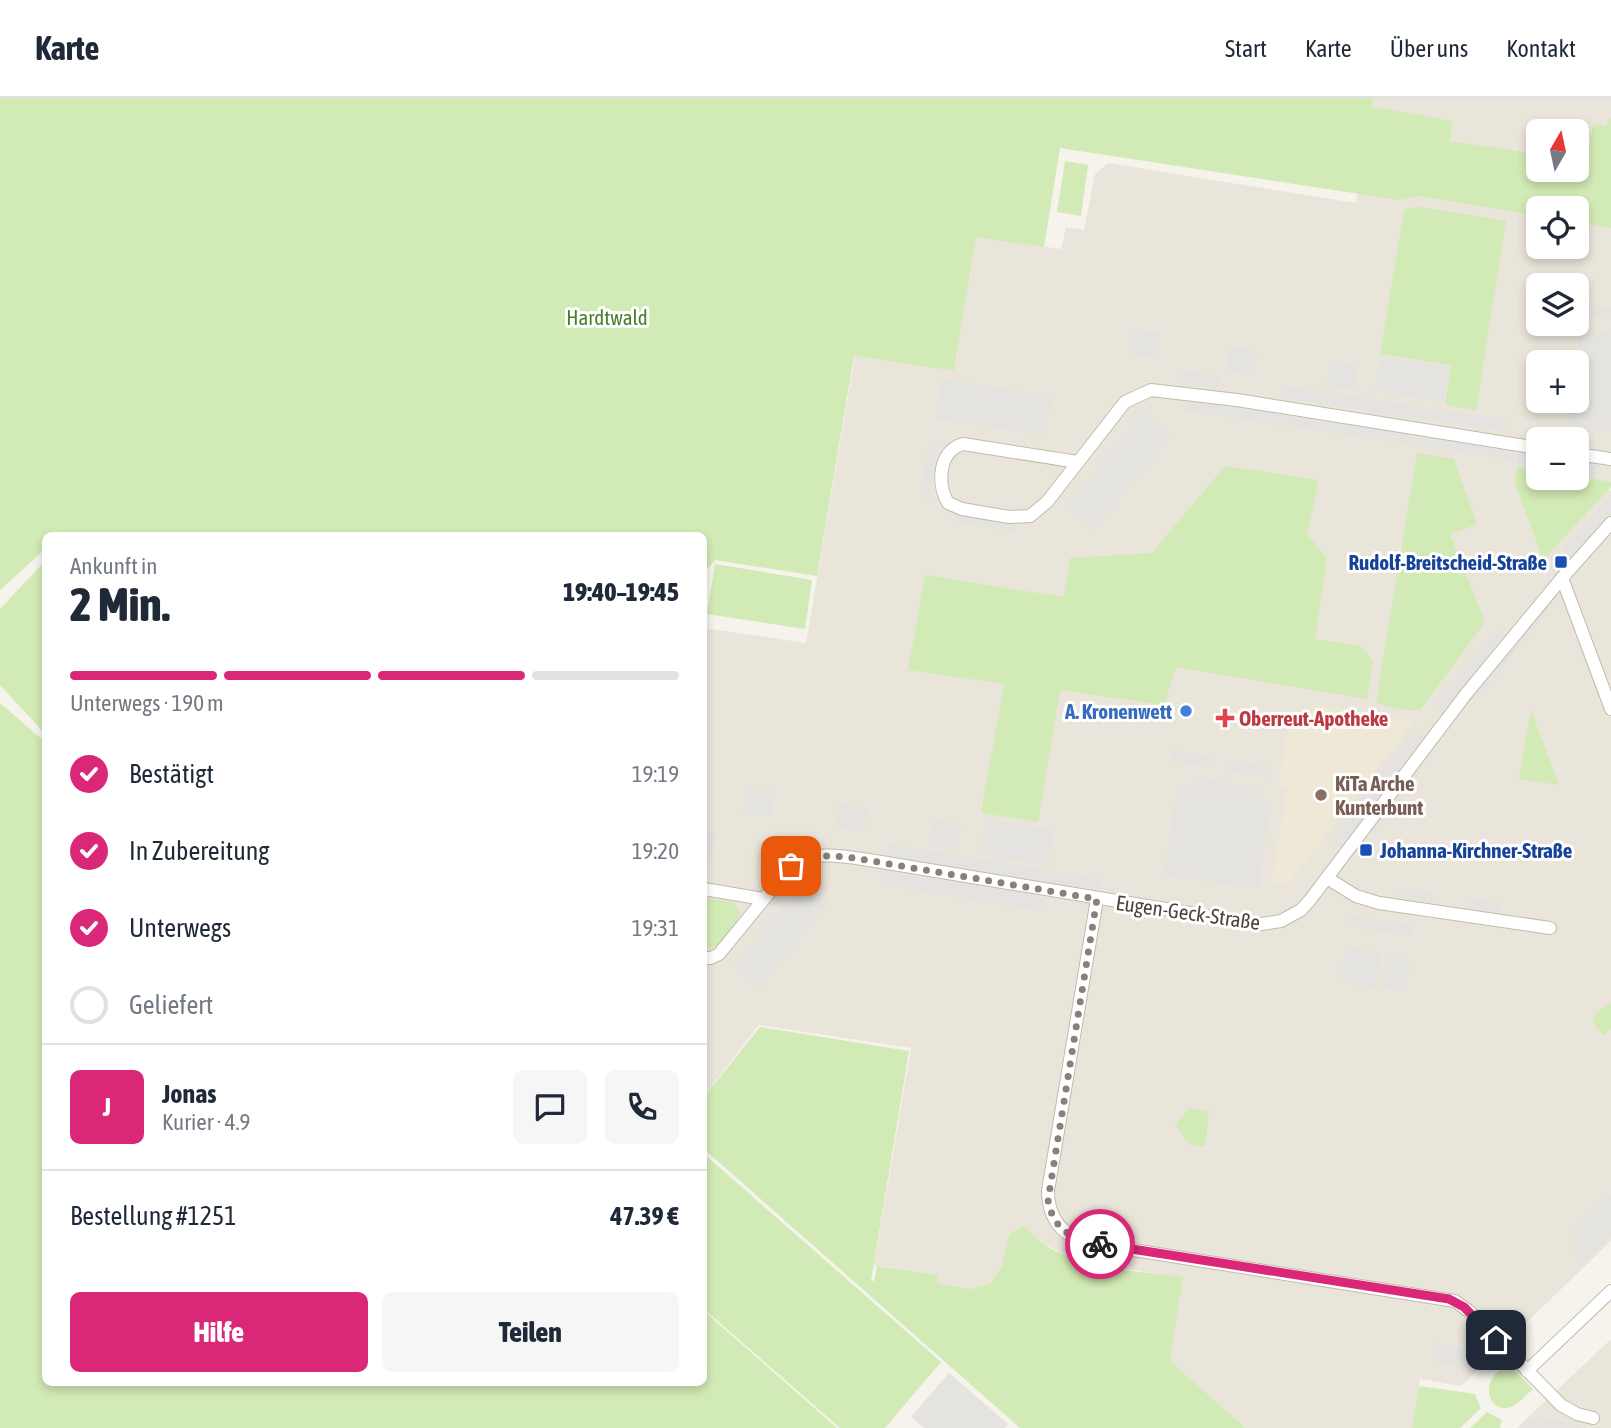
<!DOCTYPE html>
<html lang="de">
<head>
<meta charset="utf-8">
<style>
  :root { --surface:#fff; --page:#f6f6f7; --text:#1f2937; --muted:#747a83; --line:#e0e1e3; --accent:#db2777 }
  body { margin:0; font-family:"Asap Condensed",sans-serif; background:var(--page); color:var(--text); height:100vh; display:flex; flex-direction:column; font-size:26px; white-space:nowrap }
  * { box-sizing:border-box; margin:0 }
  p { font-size:23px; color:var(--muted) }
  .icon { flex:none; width:38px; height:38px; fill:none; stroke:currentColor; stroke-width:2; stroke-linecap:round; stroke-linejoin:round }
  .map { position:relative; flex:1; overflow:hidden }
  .drawer { position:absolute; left:42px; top:434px; width:665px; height:854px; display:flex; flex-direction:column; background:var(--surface); border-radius:10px; box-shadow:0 4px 10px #0003 }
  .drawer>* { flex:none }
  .needle { width:46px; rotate:9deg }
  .controls { position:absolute; left:1526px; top:21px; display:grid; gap:14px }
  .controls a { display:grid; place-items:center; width:63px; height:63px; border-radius:10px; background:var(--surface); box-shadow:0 4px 10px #0003; font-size:35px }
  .pin { position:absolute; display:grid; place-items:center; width:60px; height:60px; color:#fff; margin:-30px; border-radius:14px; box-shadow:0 4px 10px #0006 }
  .courier { position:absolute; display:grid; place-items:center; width:70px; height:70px; margin:-35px; border:5px solid #db2777; border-radius:50%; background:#fff; color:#222; box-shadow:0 2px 9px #0007 }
  .summary em { font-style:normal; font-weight:800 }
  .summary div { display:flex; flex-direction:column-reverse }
  .summary { display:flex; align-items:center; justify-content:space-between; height:119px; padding:0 28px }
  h1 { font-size:46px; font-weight:800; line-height:52px }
  .bar { display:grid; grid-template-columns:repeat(4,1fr); gap:10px 7px; align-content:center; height:84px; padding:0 28px }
  .bar i { height:9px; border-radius:5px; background:var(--line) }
  .bar .on { background:var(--accent) }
  .bar p { grid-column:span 4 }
  .line { display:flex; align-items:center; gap:18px; padding:0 28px; border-top:2px solid var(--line) }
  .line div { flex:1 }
  .round { display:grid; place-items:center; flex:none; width:74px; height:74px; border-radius:10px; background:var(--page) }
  ol { padding:0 28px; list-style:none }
  li { display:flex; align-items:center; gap:21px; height:77px }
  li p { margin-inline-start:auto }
  li .icon { padding:7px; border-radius:50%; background:var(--accent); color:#fff; stroke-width:4 }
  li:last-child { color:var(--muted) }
  li i { width:38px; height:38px; border:4px solid var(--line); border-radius:50% }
  .action { display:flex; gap:14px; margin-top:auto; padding:14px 28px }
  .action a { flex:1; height:80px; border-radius:10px; background:var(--accent); color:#fff; font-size:28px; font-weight:800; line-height:80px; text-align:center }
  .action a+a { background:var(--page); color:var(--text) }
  header { display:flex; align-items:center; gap:42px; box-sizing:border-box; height:98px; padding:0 35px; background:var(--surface); border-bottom:2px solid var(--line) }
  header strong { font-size:33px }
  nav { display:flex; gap:38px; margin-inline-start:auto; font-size:24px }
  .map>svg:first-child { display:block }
</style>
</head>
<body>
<header>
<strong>Karte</strong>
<nav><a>Start</a><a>Karte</a><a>Über uns</a><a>Kontakt</a></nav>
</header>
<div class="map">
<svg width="1611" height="1330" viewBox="0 0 1611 1330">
  <rect width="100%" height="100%" fill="#f6f3ec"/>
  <g fill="#eae5da" fill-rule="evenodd">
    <path d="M1373 0H1611V388L1607 392 1611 393V1143L1461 1288 1420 1281 1412 1330H1246L1170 1263 1182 1180 1077 1163 1035 1141 1009 1137 1002 1167 991 1185 970 1191 937 1185 938 1177 874 1167 911 950 759 927 704 998V530L806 545 855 258 954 273 976 138 1061 151 1066 129 1084 132 1095 76 1108 65 1356 105ZM1538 33H1577V72H1538ZM1538 110H1577V149H1538ZM1538 187H1577V226H1538ZM1538 264H1577V303H1538ZM1538 341H1577V380H1538Z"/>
    <path d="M1611 1241V1330H1517Z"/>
  </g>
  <path fill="#e6e2dd" d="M1528 1320 1543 1321 1581 1327V1330H1520Z"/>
  <path fill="#efe8d6" d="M1312 605 1413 624 1286 788 1272 785 1287 690 1279 688 1290 617 1310 620Z"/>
  <g fill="#d2eab5">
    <path d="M0 0H1373L1372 9 1453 23 1450 43 1538 56V72H1577V62L1584 63 1588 59 1593 26 1605 28 1611 20V130L1577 125V110H1538V118L1418 98 1399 102 1060 50 1044 149 976 139 954 273 854 258 817 478 715 462 704 475V438H46L45 455 43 453 0 492Z"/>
    <path d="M1065 63 1088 67 1081 118 1057 114Z"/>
    <path d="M1420 109 1506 123 1476 312 1445 307 1451 267 1380 256 1404 111Z"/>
    <path d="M1417 355 1454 361 1477 426 1450 436 1485 524 1420 612C1407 613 1389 611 1377 604V599Z"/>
    <path d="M1225 368 1319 382 1307 436 1327 460 1315 541 1361 548 1373 563 1367 601 1176 569 1164 607 1060 592 1038 724 981 715 1004 586 908 572 925 477 1064 499 1070 460 1152 455Z"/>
    <path d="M1517 369 1538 372V380L1577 378 1611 384V389L1543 462 1515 385Z"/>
    <path d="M45 463V636L0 587V511Z"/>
    <path d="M715 466 812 482 805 531 707 516Z"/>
    <path d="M0 605 45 644 46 1284H704V1213L837 1330H0Z"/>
    <path d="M1531 612 1559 687 1519 681Z"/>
    <path d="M704 800 733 804 740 814C737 830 721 852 704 850Z"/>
    <path d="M1611 905V931L1604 938 1593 925 1595 915Z"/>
    <path d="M760 929 909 953 871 1183H874L877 1168 938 1177 937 1185 970 1191 991 1185 1002 1167 1009 1137 1020 1129H1026C1058 1172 1133 1172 1183 1179L1170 1263 1246 1330H1020L704 1051V999Z"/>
    <path d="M1189 1010 1209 1013 1205 1049 1190 1047 1175 1027Z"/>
    <path d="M704 1056 941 1264 885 1330H840L704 1211Z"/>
    <path d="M1508 1265 1533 1291C1526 1297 1519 1306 1511 1309 1494 1315 1483 1295 1492 1281 1495 1275 1503 1270 1508 1265Z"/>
    <path d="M1419 1288 1475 1296 1481 1310 1460 1330H1412Z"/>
    <path d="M1487 1314 1502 1322 1500 1330H1470Z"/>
  </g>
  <g fill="#e5e3e0">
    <path d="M1577 205 1611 211V221L1577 215Z"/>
    <path d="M1132 231 1160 235 1157 260 1128 256Z"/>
    <path d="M1580 231 1611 236V332L1567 326 1570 303H1577L1576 264Z"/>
    <path d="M1230 248 1258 253 1254 277 1226 273Z"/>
    <path d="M1380 257 1450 269 1444 304 1374 293Z"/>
    <path d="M1329 263 1358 267 1354 292 1326 288Z"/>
    <path d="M1182 272 1219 278 1218 290 1181 285Z"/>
    <path d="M942 281 1052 298 1046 337 936 321Z"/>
    <path d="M1283 288 1507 322 1505 333 1281 300Z"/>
    <path d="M1186 301 1410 336 1409 346 1184 313Z"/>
    <path d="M1144 313 1172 336 1093 433 1065 410Z"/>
    <path d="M1417 337 1538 356V367L1416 347Z"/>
    <path d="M929 343 938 344 929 402 920 400Z"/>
    <path d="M1577 362 1599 366 1598 376 1577 373Z"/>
    <path d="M1611 398V414L1570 459 1562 451Z"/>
    <path d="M956 415 1017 426 1016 434 955 424Z"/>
    <path d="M1549 504 1553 507 1477 600 1473 596Z"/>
    <path d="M1497 531 1504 537 1443 614 1435 607Z"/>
    <path d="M1412 633 1422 640 1341 750 1330 742Z"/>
    <path d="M1173 652 1217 660 1215 670 1171 663Z"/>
    <path d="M1227 662 1271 669 1269 680 1225 672Z"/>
    <path d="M1415 670 1420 674 1374 736 1369 732Z"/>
    <path d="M1193 679 1258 689 1257 699 1191 689Z"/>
    <path d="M747 690 775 694 771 719 743 715Z"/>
    <path d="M1177 690 1271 704 1258 791 1164 777Z"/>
    <path d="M839 705 868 710 864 734 836 730Z"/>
    <path d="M933 721 961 726 958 750 929 746Z"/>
    <path d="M986 722 1054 732 1048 767 980 756Z"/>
    <path d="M704 733 716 735 710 774 704 773Z"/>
    <path d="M888 746 1102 781 1099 795 886 760Z"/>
    <path d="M882 773 1044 799 1042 813 880 787Z"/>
    <path d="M799 787 826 808 759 891 733 868Z"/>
    <path d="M1399 789 1433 795 1432 805 1397 799Z"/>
    <path d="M1466 800 1500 805 1499 816 1465 811Z"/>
    <path d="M1349 817 1414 827 1412 838 1347 828Z"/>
    <path d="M1346 849 1381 854 1375 890 1340 884Z"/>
    <path d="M1388 855 1398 857 1410 865 1406 894 1382 890Z"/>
    <path d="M1611 1097V1138L1583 1164 1574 1154 1575 1129Z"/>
    <path d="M1434 1245 1472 1251 1469 1269 1431 1263Z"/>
    <path d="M949 1275 1008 1326 1005 1330H924L911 1319Z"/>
  </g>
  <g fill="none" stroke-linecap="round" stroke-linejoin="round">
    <defs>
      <g id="street">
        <path d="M1577 356 1611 361"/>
        <path d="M1078 364 963 346C938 353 937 386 948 405L962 411 1009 419 1030 418 1047 404 1125 304 1151 292 1237 302 1538 350"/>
        <path d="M1562 480 1611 611"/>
        <path d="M1327 780 1356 798 1379 805 1550 830"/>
        <path d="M704 791 764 801"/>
        <path d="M1097 801 1048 1093C1048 1118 1060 1135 1083 1144L1455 1203 1470 1214 1561 1307 1577 1316 1593 1320"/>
        <path d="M704 860H711L719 856 791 768C813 752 843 758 869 762L1251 825 1262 826 1281 823 1301 812 1310 802 1466 596 1562 480 1611 425"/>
        <path d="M1527 1273 1611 1193"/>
      </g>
    </defs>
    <use href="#street" stroke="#c2bbae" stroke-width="14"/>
    <use href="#street" stroke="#fff" stroke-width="12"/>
  </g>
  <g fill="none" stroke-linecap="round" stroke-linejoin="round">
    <path stroke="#878178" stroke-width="7" stroke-dasharray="0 12.6" d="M791 768C809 755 827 758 848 759L1097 801 1048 1102C1053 1132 1073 1142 1100 1146"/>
    <path stroke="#db2777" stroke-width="9" d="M1100 1146 1449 1201 1464 1209 1496 1242"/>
  </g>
  <g fill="#1a4fb4" stroke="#fff" stroke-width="2.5">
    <rect x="1554" y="457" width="14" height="14" rx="3.5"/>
    <rect x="1359" y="745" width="14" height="14" rx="3.5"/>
  </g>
  <circle fill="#3f7fe0" stroke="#fff" stroke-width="2.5" cx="1186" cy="613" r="7"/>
  <path fill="#e0444e" stroke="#fff" stroke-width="2.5" d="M1221.5 609.5h7v7h7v7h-7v7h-7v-7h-7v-7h7z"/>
  <circle fill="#8d6e63" stroke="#fff" stroke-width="2.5" cx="1321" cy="697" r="7"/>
  <g text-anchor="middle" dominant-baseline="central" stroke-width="6" stroke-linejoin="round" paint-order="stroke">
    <g font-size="21" fill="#4a7f2a" stroke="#fff">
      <text x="607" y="219">Hardtwald</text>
    </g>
    <g font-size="21" font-weight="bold" fill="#164399" stroke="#fff" text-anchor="end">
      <text x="1547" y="464">Rudolf-Breitscheid-Straße</text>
      <text x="1380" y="752" text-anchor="start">Johanna-Kirchner-Straße</text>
    </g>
    <g font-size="21" font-weight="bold" fill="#366cbe" stroke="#fff" text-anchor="end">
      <text x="1172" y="613">A. Kronenwett</text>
    </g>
    <g font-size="21" font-weight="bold" fill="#be3a42" stroke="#fff" text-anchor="start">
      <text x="1239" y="620">Oberreut-Apotheke</text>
    </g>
    <g font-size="21" font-weight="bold" fill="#785e54" stroke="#fff" text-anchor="start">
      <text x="1335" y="685">KiTa Arche<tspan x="1335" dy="24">Kunterbunt</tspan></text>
    </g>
    <g font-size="21" fill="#4b4439" stroke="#fff">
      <text transform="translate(1188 814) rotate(8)">Eugen-Geck-Straße</text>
    </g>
  </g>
</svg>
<div class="controls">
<a><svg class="needle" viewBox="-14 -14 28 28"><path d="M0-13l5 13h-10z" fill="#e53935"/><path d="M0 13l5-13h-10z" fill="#747a83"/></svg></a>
<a><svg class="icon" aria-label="locate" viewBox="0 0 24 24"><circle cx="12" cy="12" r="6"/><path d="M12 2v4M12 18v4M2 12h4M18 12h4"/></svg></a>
<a><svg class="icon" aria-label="layers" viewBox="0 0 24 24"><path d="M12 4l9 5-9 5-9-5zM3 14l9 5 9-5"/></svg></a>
<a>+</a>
<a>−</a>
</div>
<div class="pin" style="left:791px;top:768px;background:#ea580c"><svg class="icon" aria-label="bag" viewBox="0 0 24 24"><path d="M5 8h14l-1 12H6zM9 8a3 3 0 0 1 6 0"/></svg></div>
<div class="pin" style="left:1496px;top:1242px;background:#1f2937"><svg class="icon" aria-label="home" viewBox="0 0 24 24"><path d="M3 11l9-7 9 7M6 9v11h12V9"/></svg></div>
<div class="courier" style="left:1100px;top:1146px"><svg class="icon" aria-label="bike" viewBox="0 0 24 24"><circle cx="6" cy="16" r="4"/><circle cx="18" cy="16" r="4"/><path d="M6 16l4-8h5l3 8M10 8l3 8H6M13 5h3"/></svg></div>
<section class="drawer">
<div class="summary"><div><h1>2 Min.</h1><p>Ankunft in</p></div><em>19:40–19:45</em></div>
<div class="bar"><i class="on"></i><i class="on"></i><i class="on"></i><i></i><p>Unterwegs · 190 m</p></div>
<ol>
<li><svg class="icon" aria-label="check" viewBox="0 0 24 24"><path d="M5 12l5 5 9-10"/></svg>Bestätigt<p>19:19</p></li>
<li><svg class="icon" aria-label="check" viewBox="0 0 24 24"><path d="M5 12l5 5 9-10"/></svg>In Zubereitung<p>19:20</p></li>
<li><svg class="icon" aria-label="check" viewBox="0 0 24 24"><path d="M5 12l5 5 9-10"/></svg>Unterwegs<p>19:31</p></li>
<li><i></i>Geliefert</li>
</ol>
<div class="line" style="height:126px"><b class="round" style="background:var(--accent);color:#fff">J</b><div><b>Jonas</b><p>Kurier · 4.9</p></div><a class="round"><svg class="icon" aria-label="chat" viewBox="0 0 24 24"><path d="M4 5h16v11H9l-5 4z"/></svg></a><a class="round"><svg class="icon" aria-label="phone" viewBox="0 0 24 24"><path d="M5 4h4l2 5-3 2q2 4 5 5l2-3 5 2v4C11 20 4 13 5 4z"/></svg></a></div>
<div class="line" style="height:91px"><div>Bestellung #1251</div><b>47.39 €</b></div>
<div class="action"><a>Hilfe</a><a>Teilen</a></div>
</section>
</div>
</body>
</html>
